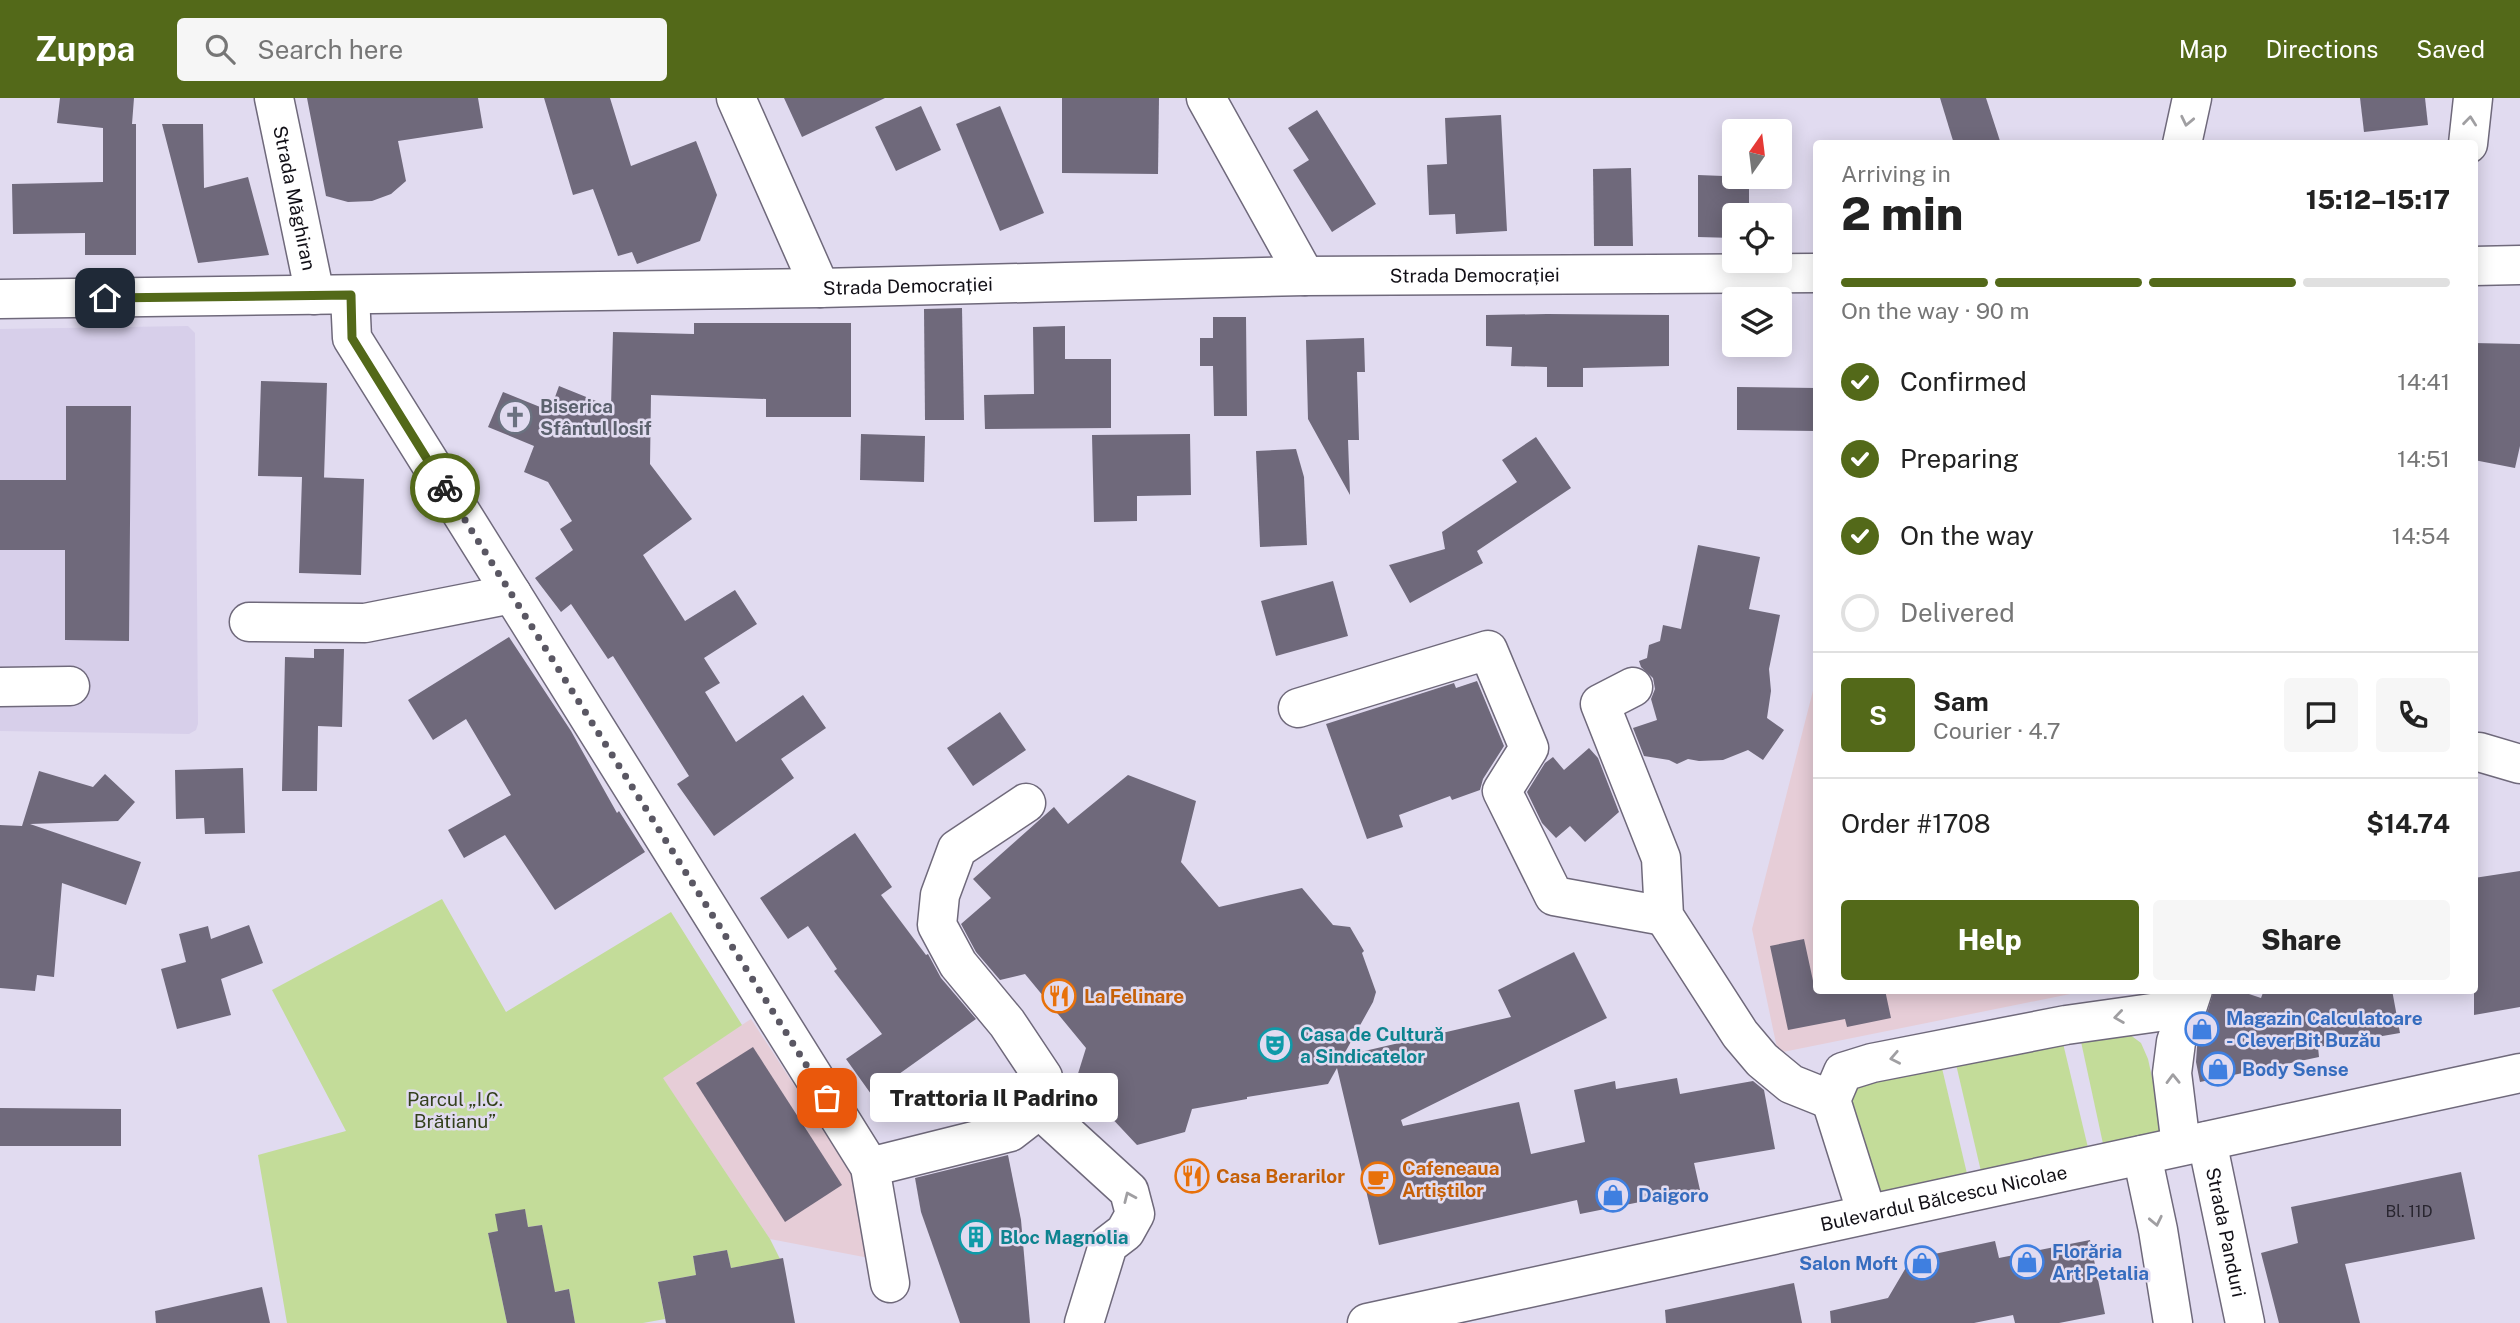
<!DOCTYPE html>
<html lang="en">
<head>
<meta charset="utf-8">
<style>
  :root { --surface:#fff; --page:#f6f6f6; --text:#222; --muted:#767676; --line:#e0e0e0; --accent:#536919 }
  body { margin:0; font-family:"Public Sans",sans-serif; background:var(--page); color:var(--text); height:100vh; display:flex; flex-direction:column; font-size:26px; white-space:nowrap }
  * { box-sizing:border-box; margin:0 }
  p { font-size:23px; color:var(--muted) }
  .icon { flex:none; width:38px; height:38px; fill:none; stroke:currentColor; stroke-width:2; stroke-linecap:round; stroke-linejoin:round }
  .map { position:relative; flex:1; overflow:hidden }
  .side { position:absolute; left:1813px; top:42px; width:665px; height:854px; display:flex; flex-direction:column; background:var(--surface); border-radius:7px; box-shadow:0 4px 18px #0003 }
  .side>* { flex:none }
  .needle { width:46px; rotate:14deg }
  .fabs { position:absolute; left:1722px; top:21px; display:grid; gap:14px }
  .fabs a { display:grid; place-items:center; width:70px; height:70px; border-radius:7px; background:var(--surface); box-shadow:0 4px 18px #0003; font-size:35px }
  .pin { position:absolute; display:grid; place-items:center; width:60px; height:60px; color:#fff; margin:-30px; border-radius:14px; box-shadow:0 4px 10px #0006 }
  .courier { position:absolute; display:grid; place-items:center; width:70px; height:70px; margin:-35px; border:5px solid #536919; border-radius:50%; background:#fff; color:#222; box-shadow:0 2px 9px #0007 }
  .bubble { position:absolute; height:49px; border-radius:7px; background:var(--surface); box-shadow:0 4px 18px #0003; font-size:23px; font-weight:800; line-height:49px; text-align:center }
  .summary em { font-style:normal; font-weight:800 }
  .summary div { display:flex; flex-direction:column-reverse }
  .summary { display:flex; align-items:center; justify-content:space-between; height:119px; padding:0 28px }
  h1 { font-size:46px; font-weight:800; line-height:52px }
  .bar { display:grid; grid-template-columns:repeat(4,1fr); gap:10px 7px; align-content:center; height:84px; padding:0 28px }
  .bar i { height:9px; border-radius:5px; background:var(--line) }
  .bar .current { background:var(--accent) }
  .bar p { grid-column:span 4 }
  .line { display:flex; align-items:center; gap:18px; padding:0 28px; border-top:2px solid var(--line) }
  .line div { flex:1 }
  .round { display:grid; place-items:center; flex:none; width:74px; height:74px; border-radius:7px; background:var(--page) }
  ol { padding:0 28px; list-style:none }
  li { display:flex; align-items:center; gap:21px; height:77px }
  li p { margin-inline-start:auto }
  li .icon { padding:7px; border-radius:50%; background:var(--accent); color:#fff; stroke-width:4 }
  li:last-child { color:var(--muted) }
  li i { width:38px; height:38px; border:4px solid var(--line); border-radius:50% }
  .button { display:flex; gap:14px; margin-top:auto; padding:14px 28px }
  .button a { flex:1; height:80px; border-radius:7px; background:var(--accent); color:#fff; font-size:28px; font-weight:800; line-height:80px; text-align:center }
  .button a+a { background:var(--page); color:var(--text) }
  header { display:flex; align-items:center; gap:42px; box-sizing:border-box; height:98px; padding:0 35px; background:var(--accent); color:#fff }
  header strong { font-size:33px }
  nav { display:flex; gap:38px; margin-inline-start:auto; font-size:24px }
  .search { width:490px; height:63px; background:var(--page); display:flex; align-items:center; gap:18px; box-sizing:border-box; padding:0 24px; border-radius:7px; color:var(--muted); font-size:26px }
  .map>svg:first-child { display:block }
</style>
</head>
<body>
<header>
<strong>Zuppa</strong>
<div class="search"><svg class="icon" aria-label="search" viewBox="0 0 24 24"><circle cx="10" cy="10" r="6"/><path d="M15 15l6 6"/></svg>Search here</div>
<nav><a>Map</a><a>Directions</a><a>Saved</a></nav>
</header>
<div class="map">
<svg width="2520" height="1225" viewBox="0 0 2520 1225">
  <rect width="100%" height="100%" fill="#e1dbf0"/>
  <path fill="#d7cfea" d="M188 228 195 235 198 626 196 632 189 636 0 633V231Z"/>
  <g fill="#e6cdd7">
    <path d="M1816 581V892L2085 893 1778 955 1752 831Z"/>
    <path d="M751 921 858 1085 869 1160 770 1141 662 979Z"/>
  </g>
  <g fill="#c3dc99">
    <path d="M442 801 506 914 671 814 742 927 663 980 770 1141 785 1171 749 1167 731 1170 727 1152 693 1158 696 1177 658 1184 665 1221 643 1225H575L569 1191 548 1195V1160L542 1127 528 1129 525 1112 498 1133 488 1135 507 1225H287L258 1057 346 1033 272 892Z"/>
    <path d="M2129 936 2141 945 2148 961 2166 1042 2105 1055 2080 939Z"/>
    <path d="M2062 941 2090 1058 1983 1082 1955 962Z"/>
    <path d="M1941 966 1969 1084 1872 1105 1851 1015 1854 991 1872 979Z"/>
  </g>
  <g fill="#6f697b">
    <path d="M60 0H134L132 26H136V157H85V135L13 136 12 86 103 84V30L57 25Z"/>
    <path d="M307 0H478L483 30 398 43 406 83 391 96 372 103 348 104 326 98Z"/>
    <path d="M544 0H610L631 68 696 43 717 97 700 143 637 166 632 154 618 158 593 91 573 97Z"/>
    <path d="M784 0H885L802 39Z"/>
    <path d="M1062 0H1159L1158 76 1062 75Z"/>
    <path d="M1940 0H1986L2001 46H1954Z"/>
    <path d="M2360 0H2425L2428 27 2364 34Z"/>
    <path d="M921 8 941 52 896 73 875 29Z"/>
    <path d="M1000 8 1044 115 1000 133 956 26Z"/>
    <path d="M1317 12 1376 106 1332 134 1293 72 1309 62 1288 30Z"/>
    <path d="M1501 17 1507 133 1456 136 1455 116 1429 117 1427 67 1447 66 1445 20Z"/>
    <path d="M162 26H203L204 90 248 79 269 157 198 165Z"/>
    <path d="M1631 70 1633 148H1594L1593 71Z"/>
    <path d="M1698 77 1749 79V117H1734V140L1698 139Z"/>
    <path d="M962 210 964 322H925L924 211Z"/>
    <path d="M1547 216 1669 217V268L1583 270V289H1547V269L1511 268 1512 249 1486 248V217Z"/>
    <path d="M1213 219H1246L1247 318H1214L1213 268H1200V240H1213Z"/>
    <path d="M694 225H851V319H766V301L651 297 650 366 692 421 643 457 685 523 735 492 757 526 704 560 720 585 705 594 736 644 803 597 826 630 781 661 794 680 714 738 677 686 689 678 613 558 608 561 571 506 561 514 535 480 573 452 560 431 572 423 548 384 524 374 534 348 488 329 503 294 550 313 559 288 611 309 613 234 694 236Z"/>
    <path d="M1065 228V261H1111V330L985 331 984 297 1034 296 1033 229Z"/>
    <path d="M1364 240 1365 274H1357L1359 342H1348L1350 397 1308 321 1306 242Z"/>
    <path d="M2474 245 2520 246V348L2515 370 2474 362Z"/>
    <path d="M261 283 327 285 324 380 311 379 364 381 361 477 299 475 302 379 258 378Z"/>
    <path d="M1737 289 1816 290V333L1737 332Z"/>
    <path d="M66 308H131L129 543 65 542V452H0V382H66Z"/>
    <path d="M861 336 925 338 924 384 860 382Z"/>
    <path d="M1190 336 1191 397 1137 398V423L1094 424 1092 337Z"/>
    <path d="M1536 339 1571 390 1477 453 1483 465 1410 505 1389 467 1445 451 1442 434 1517 384 1502 362Z"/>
    <path d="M1296 351 1304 379 1307 447 1260 449 1256 353Z"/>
    <path d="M1698 447 1760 459 1749 511 1780 517 1769 571 1771 593 1767 620 1784 632 1763 662 1748 652 1723 662 1699 663 1688 661 1677 666 1669 662 1644 658 1633 630 1657 622 1651 601 1655 591 1653 580 1641 569 1639 563 1647 560 1649 547 1660 543 1663 527 1681 531Z"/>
    <path d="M1333 483 1348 538 1276 558 1261 503Z"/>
    <path d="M509 539 571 633 617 715 619 713 645 754 555 812 505 737 464 760 448 732 511 697 466 621 433 642 408 602Z"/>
    <path d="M314 551H344L342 629 318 628 317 693H282L285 559 314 560Z"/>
    <path d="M1477 583 1504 648 1483 681 1480 692 1452 702 1450 698 1399 717 1403 729 1367 741 1326 626 1454 585 1456 590Z"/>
    <path d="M1000 614 1026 652 973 688 947 650Z"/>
    <path d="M1589 650 1598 660 1619 714 1585 744 1570 728 1556 740 1542 725 1527 694 1545 665 1553 659 1564 672Z"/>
    <path d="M243 670 245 735 205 736 204 720 176 721 175 672Z"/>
    <path d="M39 673 93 689 105 676 135 704 118 723 30 726 141 764 126 807 62 785 54 879 37 877 35 893 0 890V727L22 728Z"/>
    <path d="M1128 677 1196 703 1181 764 1219 809 1302 790 1333 827 1350 829 1364 853 1362 855 1376 894 1373 904 1343 958 1511 919 1498 892 1574 854 1607 920 1401 1022 1403 1028 1519 1004 1531 1056 1585 1044 1574 992 1615 983 1616 991 1677 980 1680 996 1753 983 1764 992 1775 1051 1694 1065 1700 1092 1580 1116 1577 1102 1379 1147 1337 970 1328 986 1247 999V1001L1192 1011 1185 1034 1137 1047 1076 982 1086 950 1025 876 1000 882 976 854 961 826 991 800 973 781 1054 709 1068 726Z"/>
    <path d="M855 735 892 789 881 797 926 857 928 856 941 880 976 921 871 996 846 961 882 936 834 873 837 871 808 828 788 841 760 800Z"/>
    <path d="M2520 773V909L2474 917V780Z"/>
    <path d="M249 827 263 865 221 881 231 917 177 931 161 871 186 864 179 836 208 828 211 841Z"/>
    <path d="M1804 841 1815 892H1885L1891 920 1847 929 1845 921 1788 932 1770 848Z"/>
    <path d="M2214 892H2237L2261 900 2264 892H2392L2400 935 2318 949 2319 959 2200 984 2196 964 2197 949Z"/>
    <path d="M753 949 842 1087 785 1124 696 985Z"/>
    <path d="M0 1010 121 1011V1048H0Z"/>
    <path d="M1008 1057 1021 1122 1030 1225H960L921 1114 915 1080Z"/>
    <path d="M2461 1074 2475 1141 2345 1166 2360 1225H2279L2261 1155 2298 1145 2291 1109Z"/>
    <path d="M525 1111 528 1129 542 1127 555 1194 569 1191 575 1225H507L488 1135 498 1133 495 1116Z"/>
    <path d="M2090 1142 2105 1216 2059 1225H2015L2013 1217 1974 1225H1831L1830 1213 1888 1200 1911 1161 1995 1143 1999 1160Z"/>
    <path d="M727 1152 731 1170 783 1160 795 1225H666L658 1184 696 1177 693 1158Z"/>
    <path d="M1794 1185 1802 1225H1666L1665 1212Z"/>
    <path d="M262 1189 270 1225H156L155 1213Z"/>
  </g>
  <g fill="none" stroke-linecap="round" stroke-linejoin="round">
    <defs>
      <g id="minor">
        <path id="s1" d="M274 0 315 197"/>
        <path d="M736 0 820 190"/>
        <path d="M1206 0 1305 178"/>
        <path d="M2182 46 2192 0"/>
        <path d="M2468 46 2473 0"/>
        <path d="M2474 168 2520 167"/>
        <path d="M350 197 352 240 870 1069 890 1185"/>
        <path id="s2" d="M0 201 820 190 1305 178 1816 175"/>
        <path d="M249 524 365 525 512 496"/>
        <path d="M0 589 70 588"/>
        <path d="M1633 589 1600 606 1661 760 1664 818 1740 936 1762 962 1791 986 1831 1002"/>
        <path d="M1298 610 1488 552 1529 650 1502 693 1554 798 1664 818"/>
        <path d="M2479 654 2520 666"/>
        <path d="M1037 1009 1129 1093 1135 1116 1125 1134 1108 1147 1084 1225"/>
        <path id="s3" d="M2207 1043 2245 1225"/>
        <path d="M2181 1048 2172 975 2176 944 2193 892"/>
        <path d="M2142 1057 2158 1132 2173 1225"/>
        <path d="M870 1069 1010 1034 1032 1017 1045 993 1043 979 1007 925 958 866 937 827 940 797 957 751 1026 705"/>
        <path d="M1867 1116 1831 1002 1843 974 1872 965 2066 927 2187 910"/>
        <path id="s4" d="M1367 1225 2520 975"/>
      </g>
    </defs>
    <use href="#minor" stroke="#6f697b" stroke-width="41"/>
    <use href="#minor" stroke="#fff" stroke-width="38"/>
  </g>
  <defs><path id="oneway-chevron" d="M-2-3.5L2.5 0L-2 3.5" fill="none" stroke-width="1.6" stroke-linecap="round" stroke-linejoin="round" transform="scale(1.75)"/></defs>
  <g stroke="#a09fa2">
    <use href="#oneway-chevron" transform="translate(2187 23) rotate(102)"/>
    <use href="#oneway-chevron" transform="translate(2470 23) rotate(-84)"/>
    <use href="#oneway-chevron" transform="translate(2119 919) rotate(172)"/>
    <use href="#oneway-chevron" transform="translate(1895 960) rotate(169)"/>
    <use href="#oneway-chevron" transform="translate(2173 981) rotate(-91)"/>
    <use href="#oneway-chevron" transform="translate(1129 1099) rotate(-114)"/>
    <use href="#oneway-chevron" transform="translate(2156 1123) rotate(78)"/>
  </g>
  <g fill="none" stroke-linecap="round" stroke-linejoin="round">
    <path stroke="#5a5763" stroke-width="7" stroke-dasharray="0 12.6" d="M445 390 827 1000"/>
    <path stroke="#536919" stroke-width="9" d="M105 200 351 197 352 240 445 390"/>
  </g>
  <defs>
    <symbol id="church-ring" viewBox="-11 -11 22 22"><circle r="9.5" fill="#e1dbf0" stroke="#6b7280" stroke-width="1.5"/><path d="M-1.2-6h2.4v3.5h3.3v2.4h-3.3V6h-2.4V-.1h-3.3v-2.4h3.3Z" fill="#6b7280"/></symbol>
    <symbol id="restaurant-ring" viewBox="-11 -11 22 22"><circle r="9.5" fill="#e1dbf0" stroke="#e8710a" stroke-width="1.5"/><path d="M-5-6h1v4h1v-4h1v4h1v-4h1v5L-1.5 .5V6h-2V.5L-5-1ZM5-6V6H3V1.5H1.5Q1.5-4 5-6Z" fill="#e8710a"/></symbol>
    <symbol id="shop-ring" viewBox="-11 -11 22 22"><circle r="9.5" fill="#e1dbf0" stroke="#3f7fe0" stroke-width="1.5"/><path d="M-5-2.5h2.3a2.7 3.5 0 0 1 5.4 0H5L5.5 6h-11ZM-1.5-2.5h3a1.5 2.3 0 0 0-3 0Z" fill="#3f7fe0"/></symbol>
    <symbol id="theatre-ring" viewBox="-11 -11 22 22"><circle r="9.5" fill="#e1dbf0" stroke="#0f9aa8" stroke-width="1.5"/><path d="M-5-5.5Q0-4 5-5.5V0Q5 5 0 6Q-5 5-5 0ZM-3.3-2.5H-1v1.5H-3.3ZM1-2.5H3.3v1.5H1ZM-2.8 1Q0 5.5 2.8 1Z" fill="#0f9aa8"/></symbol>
    <symbol id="cafe-ring" viewBox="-11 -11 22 22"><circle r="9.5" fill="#e1dbf0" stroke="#e8710a" stroke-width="1.5"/><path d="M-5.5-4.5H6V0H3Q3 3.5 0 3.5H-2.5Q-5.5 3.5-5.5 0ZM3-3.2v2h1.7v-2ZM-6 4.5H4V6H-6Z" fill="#e8710a"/></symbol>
    <symbol id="building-ring" viewBox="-11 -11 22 22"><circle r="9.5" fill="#e1dbf0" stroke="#0f9aa8" stroke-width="1.5"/><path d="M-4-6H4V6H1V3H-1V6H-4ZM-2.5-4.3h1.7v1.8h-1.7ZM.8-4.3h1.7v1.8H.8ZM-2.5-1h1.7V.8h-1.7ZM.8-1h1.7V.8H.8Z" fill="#0f9aa8"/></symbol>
  </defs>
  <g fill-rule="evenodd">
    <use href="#church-ring" x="496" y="300" width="38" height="38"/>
    <use href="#restaurant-ring" x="1040" y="879" width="38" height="38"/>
    <use href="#shop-ring" x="2183" y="912" width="38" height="38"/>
    <use href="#theatre-ring" x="1256" y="928" width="38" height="38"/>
    <use href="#shop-ring" x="2199" y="952" width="38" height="38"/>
    <use href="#restaurant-ring" x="1173" y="1059" width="38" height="38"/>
    <use href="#cafe-ring" x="1359" y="1062" width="38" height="38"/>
    <use href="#shop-ring" x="1594" y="1078" width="38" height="38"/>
    <use href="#building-ring" x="957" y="1120" width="38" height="38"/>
    <use href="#shop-ring" x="2008" y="1145" width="38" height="38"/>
    <use href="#shop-ring" x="1903" y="1146" width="38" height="38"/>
  </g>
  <g text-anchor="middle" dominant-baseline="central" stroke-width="5" stroke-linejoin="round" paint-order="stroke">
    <g font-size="16" fill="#292630">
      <text x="2409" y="1113">Bl. 11D</text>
    </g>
    <g font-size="19" fill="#121017" stroke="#e1dbf0">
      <text stroke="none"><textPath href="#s1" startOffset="102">Strada Măghiran</textPath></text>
      <text stroke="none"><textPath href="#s2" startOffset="1475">Strada Democrației</textPath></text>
      <text stroke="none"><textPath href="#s2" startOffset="908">Strada Democrației</textPath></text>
      <text stroke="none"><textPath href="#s4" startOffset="590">Bulevardul Bălcescu Nicolae</textPath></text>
      <text stroke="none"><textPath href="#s3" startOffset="93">Strada Panduri</textPath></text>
    </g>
    <g font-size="19" font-weight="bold" fill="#5b616d" stroke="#e1dbf0" text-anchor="start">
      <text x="540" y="308">Biserica<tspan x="540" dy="22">Sfântul Iosif</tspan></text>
    </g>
    <g font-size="19" font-weight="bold" fill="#c56008" stroke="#e1dbf0" text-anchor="start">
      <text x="1084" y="898">La Felinare</text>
      <text x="1402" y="1070">Cafeneaua<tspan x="1402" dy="22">Artiștilor</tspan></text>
      <text x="1216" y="1078">Casa Berarilor</text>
    </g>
    <g font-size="19" font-weight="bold" fill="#366cbe" stroke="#e1dbf0" text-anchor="start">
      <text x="2226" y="920">Magazin Calculatoare<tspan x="2226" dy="22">- CleverBit Buzău</tspan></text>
      <text x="2242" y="971">Body Sense</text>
      <text x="1638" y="1097">Daigoro</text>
      <text x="2052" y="1153">Florăria<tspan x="2052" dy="22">Art Petalia</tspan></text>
      <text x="1898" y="1165" text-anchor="end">Salon Moft</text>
    </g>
    <g font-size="19" font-weight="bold" fill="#0d838f" stroke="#e1dbf0" text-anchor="start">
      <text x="1300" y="936">Casa de Cultură<tspan x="1300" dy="22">a Sindicatelor</tspan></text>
      <text x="1000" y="1139">Bloc Magnolia</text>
    </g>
    <g font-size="19" fill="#33401b" stroke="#e1dbf0">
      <text x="455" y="1001">Parcul „I.C.<tspan x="455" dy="22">Brătianu”</tspan></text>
    </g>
  </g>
</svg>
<div class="fabs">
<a><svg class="needle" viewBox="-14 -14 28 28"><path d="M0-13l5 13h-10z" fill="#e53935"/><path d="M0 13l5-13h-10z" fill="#767676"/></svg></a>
<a><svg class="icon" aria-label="locate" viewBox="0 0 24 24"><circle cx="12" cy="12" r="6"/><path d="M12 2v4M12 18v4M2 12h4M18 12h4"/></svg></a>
<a><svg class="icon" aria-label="layers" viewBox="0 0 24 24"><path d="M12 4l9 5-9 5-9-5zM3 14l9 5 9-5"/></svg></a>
</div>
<div class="pin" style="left:827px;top:1000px;background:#ea580c"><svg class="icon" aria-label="bag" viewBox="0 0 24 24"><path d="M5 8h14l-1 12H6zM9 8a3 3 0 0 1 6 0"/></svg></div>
<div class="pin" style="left:105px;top:200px;background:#1f2937"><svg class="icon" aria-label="home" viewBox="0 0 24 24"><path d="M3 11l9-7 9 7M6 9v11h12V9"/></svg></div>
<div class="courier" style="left:445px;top:390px"><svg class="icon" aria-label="bike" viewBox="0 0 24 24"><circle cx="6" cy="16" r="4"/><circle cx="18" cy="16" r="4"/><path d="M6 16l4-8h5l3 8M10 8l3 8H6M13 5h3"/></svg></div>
<div class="bubble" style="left:870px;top:975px;width:248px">Trattoria Il Padrino</div>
<section class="side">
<div class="summary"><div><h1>2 min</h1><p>Arriving in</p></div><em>15:12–15:17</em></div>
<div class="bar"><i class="current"></i><i class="current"></i><i class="current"></i><i></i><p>On the way · 90 m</p></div>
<ol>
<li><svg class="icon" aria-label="check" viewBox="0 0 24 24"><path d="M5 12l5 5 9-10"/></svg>Confirmed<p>14:41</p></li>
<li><svg class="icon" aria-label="check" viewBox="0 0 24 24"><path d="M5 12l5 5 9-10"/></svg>Preparing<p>14:51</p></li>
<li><svg class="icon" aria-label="check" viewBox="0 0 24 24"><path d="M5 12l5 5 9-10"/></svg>On the way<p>14:54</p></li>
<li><i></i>Delivered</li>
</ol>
<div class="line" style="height:126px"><b class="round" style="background:var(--accent);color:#fff">S</b><div><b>Sam</b><p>Courier · 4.7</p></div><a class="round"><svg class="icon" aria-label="chat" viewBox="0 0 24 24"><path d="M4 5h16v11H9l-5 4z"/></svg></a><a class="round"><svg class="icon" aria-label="phone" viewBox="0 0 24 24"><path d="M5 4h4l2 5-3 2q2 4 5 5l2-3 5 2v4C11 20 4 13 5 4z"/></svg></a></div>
<div class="line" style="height:91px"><div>Order #1708</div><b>$14.74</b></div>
<div class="button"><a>Help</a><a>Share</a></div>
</section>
</div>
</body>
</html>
